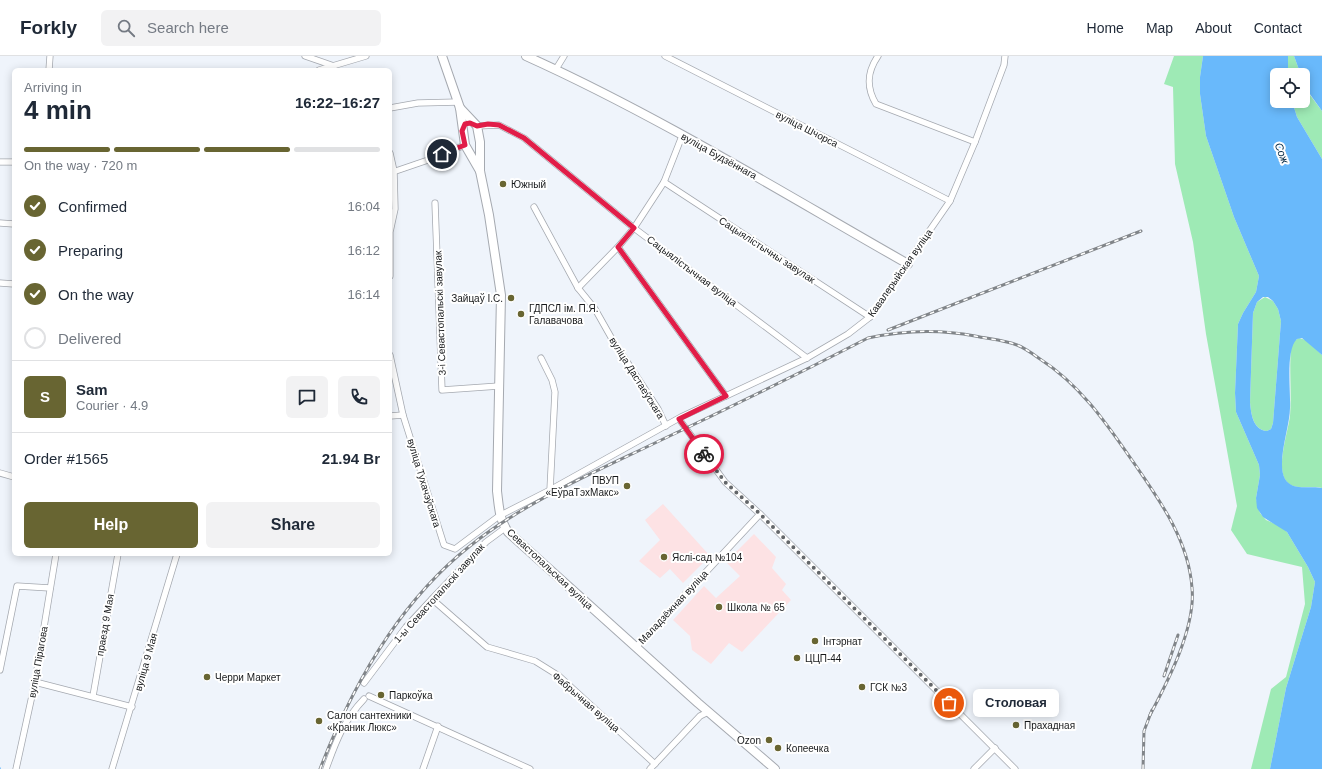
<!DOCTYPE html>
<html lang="en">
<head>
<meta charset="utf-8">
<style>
  :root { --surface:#fff; --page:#f2f2f3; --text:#1f2937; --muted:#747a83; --line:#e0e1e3; --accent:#686532 }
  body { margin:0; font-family:Helvetica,sans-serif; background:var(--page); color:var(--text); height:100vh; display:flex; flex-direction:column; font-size:15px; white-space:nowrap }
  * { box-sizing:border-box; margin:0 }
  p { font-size:13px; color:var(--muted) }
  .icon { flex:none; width:22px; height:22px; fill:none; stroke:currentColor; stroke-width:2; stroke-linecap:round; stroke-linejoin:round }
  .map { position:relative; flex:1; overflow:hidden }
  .details { position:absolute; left:12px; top:12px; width:380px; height:488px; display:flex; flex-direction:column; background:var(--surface); border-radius:6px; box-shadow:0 2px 10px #0003 }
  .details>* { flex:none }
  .buttons { position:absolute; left:1270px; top:12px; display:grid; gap:8px }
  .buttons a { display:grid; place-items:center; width:40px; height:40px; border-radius:6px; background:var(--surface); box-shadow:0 2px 10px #0003; font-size:20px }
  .pin { position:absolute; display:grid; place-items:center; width:34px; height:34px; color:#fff; margin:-17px; border:2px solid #fff; border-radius:50%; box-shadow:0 1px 4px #0007 }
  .courier { position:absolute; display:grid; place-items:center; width:40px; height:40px; margin:-20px; border:3px solid #e11d48; border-radius:50%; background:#fff; color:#222; box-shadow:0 1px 5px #0007 }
  .bubble { position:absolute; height:28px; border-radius:6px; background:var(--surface); box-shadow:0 2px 10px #0003; font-size:13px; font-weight:700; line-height:28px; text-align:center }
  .overview em { font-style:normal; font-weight:700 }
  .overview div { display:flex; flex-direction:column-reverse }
  .overview { display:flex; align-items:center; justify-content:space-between; height:68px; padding:0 12px }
  h1 { font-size:26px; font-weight:700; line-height:30px }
  .bar { display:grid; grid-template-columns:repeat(4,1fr); gap:6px 4px; align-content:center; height:48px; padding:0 12px }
  .bar i { height:5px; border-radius:3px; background:var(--line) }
  .bar .current { background:var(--accent) }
  .bar p { grid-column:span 4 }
  .line { display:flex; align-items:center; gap:10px; padding:0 12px; border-top:1px solid var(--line) }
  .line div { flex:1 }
  .round { display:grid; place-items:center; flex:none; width:42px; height:42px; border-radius:6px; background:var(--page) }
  ol { padding:0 12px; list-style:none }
  li { display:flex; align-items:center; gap:12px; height:44px }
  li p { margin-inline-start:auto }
  li .icon { padding:4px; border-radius:50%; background:var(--accent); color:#fff; stroke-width:4 }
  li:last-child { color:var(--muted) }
  li i { width:22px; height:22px; border:2px solid var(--line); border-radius:50% }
  .action { display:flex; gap:8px; margin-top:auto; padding:8px 12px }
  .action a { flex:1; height:46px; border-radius:6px; background:var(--accent); color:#fff; font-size:16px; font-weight:700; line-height:46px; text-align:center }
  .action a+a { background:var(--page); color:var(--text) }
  header { display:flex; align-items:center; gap:24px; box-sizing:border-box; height:56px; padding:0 20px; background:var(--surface); border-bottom:1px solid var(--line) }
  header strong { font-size:19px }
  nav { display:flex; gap:22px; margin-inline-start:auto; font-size:14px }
  .search { width:280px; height:36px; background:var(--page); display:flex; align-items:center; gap:10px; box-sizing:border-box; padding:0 14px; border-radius:6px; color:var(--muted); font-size:15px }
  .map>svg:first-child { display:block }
</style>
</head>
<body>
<header>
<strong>Forkly</strong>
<div class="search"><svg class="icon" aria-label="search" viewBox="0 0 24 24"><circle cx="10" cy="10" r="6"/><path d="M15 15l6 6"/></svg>Search here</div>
<nav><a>Home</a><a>Map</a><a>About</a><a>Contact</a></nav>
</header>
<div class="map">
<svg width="1322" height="713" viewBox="0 0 1322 713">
  <rect width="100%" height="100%" fill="#eff4fb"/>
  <g fill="#fde2e4">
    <path d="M663 448 710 500 683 527 670 513 660 522 639 505 660 484 645 464Z"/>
    <path d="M754 478 776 501 772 512 786 528 782 534 791 544 742 596 729 587 711 608 692 594 690 580 673 564 704 530 716 542 740 520 726 506Z"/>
  </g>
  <g fill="#9eeab5">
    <path d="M1174 0H1203L1200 21V38L1206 80 1234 161 1259 220 1256 236 1243 257 1238 268 1235 337 1236 356 1259 409 1260 419 1256 442 1260 457 1266 464 1280 470 1287 476 1308 511 1315 526 1311 551 1286 632 1270 713H1251L1271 633 1286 621 1305 548 1302 511 1247 498 1231 474 1237 450 1206 278 1193 186 1175 108 1173 31 1164 28Z"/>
    <path d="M1288 0H1294L1301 19H1288Z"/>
    <path d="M1303 24 1310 39 1322 55V103L1297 61 1292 45H1303Z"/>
    <path d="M1265 241 1273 245 1278 253 1281 265 1273 367 1271 373 1267 375C1253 374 1251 358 1250 346L1253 257 1257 246Z"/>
    <path d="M1299 282 1306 284 1322 299V432C1310 429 1296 435 1287 426 1275 413 1288 376 1290 360 1292 337 1289 315 1291 292L1294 285Z"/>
  </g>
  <g fill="#69b9fb" fill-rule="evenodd">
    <path d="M1203 0H1288V19H1277V45H1292L1297 61 1322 103V299L1302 282 1297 283C1285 294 1291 336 1290 352 1290 371 1276 406 1285 423 1293 436 1310 429 1322 432V713H1270L1286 632 1311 551 1315 526 1308 511 1287 476 1263 461 1257 452 1256 442 1260 419 1259 409 1236 356 1235 337 1238 268 1243 257 1256 236 1259 220 1234 161 1206 80 1200 38V21ZM1263 241H1268L1273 245 1278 253 1281 265 1273 367 1271 373 1267 375C1253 374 1251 358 1250 346L1253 257 1257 246Z"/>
    <path d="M1294 0H1322V55L1307 34 1303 19H1301Z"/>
  </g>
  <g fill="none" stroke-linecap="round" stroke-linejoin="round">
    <path stroke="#69b9fb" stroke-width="1.5" d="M0 712V713"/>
    <defs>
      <g id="street">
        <path d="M305 0 334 10"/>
        <path d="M665 0 950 145"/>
        <path d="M878 0C867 16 866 31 876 48L975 86"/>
        <path d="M556 13 564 0"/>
        <path d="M49 14 50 0"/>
        <path d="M319 14 366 0"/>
        <path d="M390 52 418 47 458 46"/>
        <path d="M477 70 499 69 524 82 634 172 807 302"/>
        <path d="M390 97 394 115 395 153 390 176V220"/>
        <path d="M0 106H14"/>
        <path d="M390 117 431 103 465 89"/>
        <path d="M664 126 870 261"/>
        <path d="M435 147 442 334 499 330"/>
        <path d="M534 151 578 232 595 253 612 283 658 353 666 370"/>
        <path d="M0 167 14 168"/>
        <path d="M618 191 726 340"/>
        <path d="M0 227 14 228"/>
        <path d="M578 232 618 191 634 172 664 126 682 80"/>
        <path d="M390 299 403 359 444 489 455 493 499 460 550 434 681 361 807 302 848 278 870 261 950 145 975 86 1004 9 1005 0"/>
        <path d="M541 302 552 324 555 336 550 434"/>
        <path d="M390 360 403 359"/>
        <path d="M679 363 725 426 760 458 1015 713"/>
        <path d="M0 417 14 421"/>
        <path d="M432 543 487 591 535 605 559 620 655 708"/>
        <path d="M636 591 760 458"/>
        <path d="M0 614 17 530 50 532"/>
        <path d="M35 626 132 651"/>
        <path d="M364 627 406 571 432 543 486 486 505 472"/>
        <path d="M93 640 118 498"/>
        <path d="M369 640 530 713"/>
        <path d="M16 713 35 626 56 498"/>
        <path d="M112 713 177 498"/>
        <path d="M326 713C336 685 344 664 364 643"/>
        <path d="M423 713 438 670"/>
        <path d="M650 713 700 660 708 656"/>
        <path d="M974 713 995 692"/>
      </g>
      <g id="secondary">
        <path d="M442 0 460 52 465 89 480 115"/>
        <path d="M526 0C657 59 783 137 908 208"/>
        <path d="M460 52 477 70 480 86V115L489 159 501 239 497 435C499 451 499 463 508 476L698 647 775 713"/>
      </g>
    </defs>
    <use href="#street" stroke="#a5a9b0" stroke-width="7"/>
    <use href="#secondary" stroke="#a5a9b0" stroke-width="10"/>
    <use href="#street" stroke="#fff" stroke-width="5.5"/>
    <use href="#secondary" stroke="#fff" stroke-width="8"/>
    <defs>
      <g id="rail">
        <path d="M888 274 1141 175"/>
        <path d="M1164 620 1178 579"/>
        <path d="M320 713C352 630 399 546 470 490 523 447 595 416 657 386 727 353 798 318 868 282 905 274 939 273 975 280 989 283 1004 284 1017 289 1025 292 1033 298 1040 303 1082 330 1108 370 1136 410 1161 446 1189 486 1192 532 1196 571 1168 625 1150 659"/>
        <path d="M1143 713 1144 675 1152 654"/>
      </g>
    </defs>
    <use href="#rail" stroke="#818589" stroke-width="3"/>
    <use href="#rail" stroke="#fff" stroke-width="1.5" stroke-dasharray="4.5" stroke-linecap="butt"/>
  </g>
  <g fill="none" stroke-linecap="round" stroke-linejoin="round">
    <path stroke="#636669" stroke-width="4" stroke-dasharray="0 7.2" d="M704 398 725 426 760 458 949 647"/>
    <path stroke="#e11d48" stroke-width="5" d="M442 98 465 89 462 75 465 68 470 67 477 70 488 68 499 69 524 82 634 172 618 191 726 340 679 363 704 398"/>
  </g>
  <g fill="#686532" stroke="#fff" stroke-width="1.5">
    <circle cx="503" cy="128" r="4"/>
    <circle cx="511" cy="242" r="4"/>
    <circle cx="521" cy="258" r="4"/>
    <circle cx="627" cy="430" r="4"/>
    <circle cx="664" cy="501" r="4"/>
    <circle cx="719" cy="551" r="4"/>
    <circle cx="815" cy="585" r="4"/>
    <circle cx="797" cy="602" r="4"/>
    <circle cx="207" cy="621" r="4"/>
    <circle cx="862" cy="631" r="4"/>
    <circle cx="381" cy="639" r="4"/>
    <circle cx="319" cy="665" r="4"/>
    <circle cx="1016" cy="669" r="4"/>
    <circle cx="769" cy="684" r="4"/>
    <circle cx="778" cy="692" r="4"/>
  </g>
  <g text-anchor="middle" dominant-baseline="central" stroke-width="4" stroke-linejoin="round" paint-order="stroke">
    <g font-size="10" fill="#17191b" stroke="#fff">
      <text transform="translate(807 73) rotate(27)">вуліца Шчорса</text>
      <text transform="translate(719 100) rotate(29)">вуліца Будзённага</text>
      <text transform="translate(767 194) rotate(33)">Сацыялістычны завулак</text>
      <text transform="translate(692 215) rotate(37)">Сацыялістычная вуліца</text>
      <text transform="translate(900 217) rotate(-55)">Кавалерыйская вуліца</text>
      <text transform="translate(440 257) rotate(-92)">3-і Севастопальскі завулак</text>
      <text transform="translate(637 322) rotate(58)">вуліца Дастаеўскага</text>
      <text transform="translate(424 427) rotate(73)">вуліца Тухачэўскага</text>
      <text transform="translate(550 513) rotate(43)">Севастопальская вуліца</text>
      <text transform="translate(439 537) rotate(-48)">1-ы Севастопальскі завулак</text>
      <text transform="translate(673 551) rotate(-47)">Маладзёжная вуліца</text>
      <text transform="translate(105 569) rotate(-80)">праезд 9 Мая</text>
      <text transform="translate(38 606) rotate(-80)">вуліца Пірагова</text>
      <text transform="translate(146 606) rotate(-74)">вуліца 9 Мая</text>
      <text transform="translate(586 646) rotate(41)">Фабрычная вуліца</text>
    </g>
    <g font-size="10" fill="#17191b" stroke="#fff" text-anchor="start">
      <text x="511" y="128">Южный</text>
      <text x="503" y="242" text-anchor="end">Зайцаў І.С.</text>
      <text x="529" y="252">ГДПСЛ ім. П.Я.<tspan x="529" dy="12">Галавачова</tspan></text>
      <text x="619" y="424" text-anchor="end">ПВУП<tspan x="619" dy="12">«ЕўраТэхМакс»</tspan></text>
      <text x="672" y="501">Яслі-сад №104</text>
      <text x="727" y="551">Школа № 65</text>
      <text x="823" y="585">Інтэрнат</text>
      <text x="805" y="602">ЦЦП-44</text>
      <text x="215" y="621">Черри Маркет</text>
      <text x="870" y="631">ГСК №3</text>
      <text x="389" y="639">Паркоўка</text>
      <text x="327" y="659">Салон сантехники<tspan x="327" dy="12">«Краник Люкс»</tspan></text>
      <text x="1024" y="669">Прахадная</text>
      <text x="761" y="684" text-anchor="end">Ozon</text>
      <text x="786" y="692">Копеечка</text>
    </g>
    <g font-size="11" font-style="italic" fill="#092c46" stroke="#fff">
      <text transform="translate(1282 97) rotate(69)">Сож</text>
    </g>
  </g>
</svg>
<div class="buttons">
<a><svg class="icon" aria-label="locate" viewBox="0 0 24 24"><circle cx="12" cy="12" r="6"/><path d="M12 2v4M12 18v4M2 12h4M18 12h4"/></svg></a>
</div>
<div class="pin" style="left:949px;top:647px;background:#ea580c"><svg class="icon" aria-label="bag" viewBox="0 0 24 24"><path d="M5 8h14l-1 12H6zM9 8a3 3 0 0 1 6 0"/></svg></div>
<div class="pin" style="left:442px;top:98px;background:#1f2937"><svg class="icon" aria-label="home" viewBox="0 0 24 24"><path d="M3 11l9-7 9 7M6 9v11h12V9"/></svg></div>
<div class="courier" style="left:704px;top:398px"><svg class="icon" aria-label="bike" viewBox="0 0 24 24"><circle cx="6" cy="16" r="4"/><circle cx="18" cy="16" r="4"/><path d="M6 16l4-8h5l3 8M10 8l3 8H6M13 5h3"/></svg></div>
<div class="bubble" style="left:973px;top:633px;width:86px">Столовая</div>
<section class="details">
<div class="overview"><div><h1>4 min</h1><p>Arriving in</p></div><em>16:22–16:27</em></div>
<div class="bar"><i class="current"></i><i class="current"></i><i class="current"></i><i></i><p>On the way · 720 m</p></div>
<ol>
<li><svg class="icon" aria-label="check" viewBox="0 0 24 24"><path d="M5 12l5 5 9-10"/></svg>Confirmed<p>16:04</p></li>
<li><svg class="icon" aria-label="check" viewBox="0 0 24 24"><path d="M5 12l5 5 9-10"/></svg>Preparing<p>16:12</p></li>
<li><svg class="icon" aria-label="check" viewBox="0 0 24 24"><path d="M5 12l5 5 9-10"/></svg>On the way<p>16:14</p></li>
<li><i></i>Delivered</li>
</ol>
<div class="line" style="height:72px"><b class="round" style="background:var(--accent);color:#fff">S</b><div><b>Sam</b><p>Courier · 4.9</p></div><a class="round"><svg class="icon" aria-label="chat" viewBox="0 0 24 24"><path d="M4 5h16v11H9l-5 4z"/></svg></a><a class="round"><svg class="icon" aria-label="phone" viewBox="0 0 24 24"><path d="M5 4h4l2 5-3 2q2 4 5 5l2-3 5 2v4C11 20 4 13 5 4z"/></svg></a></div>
<div class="line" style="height:52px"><div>Order #1565</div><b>21.94 Br</b></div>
<div class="action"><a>Help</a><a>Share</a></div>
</section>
</div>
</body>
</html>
